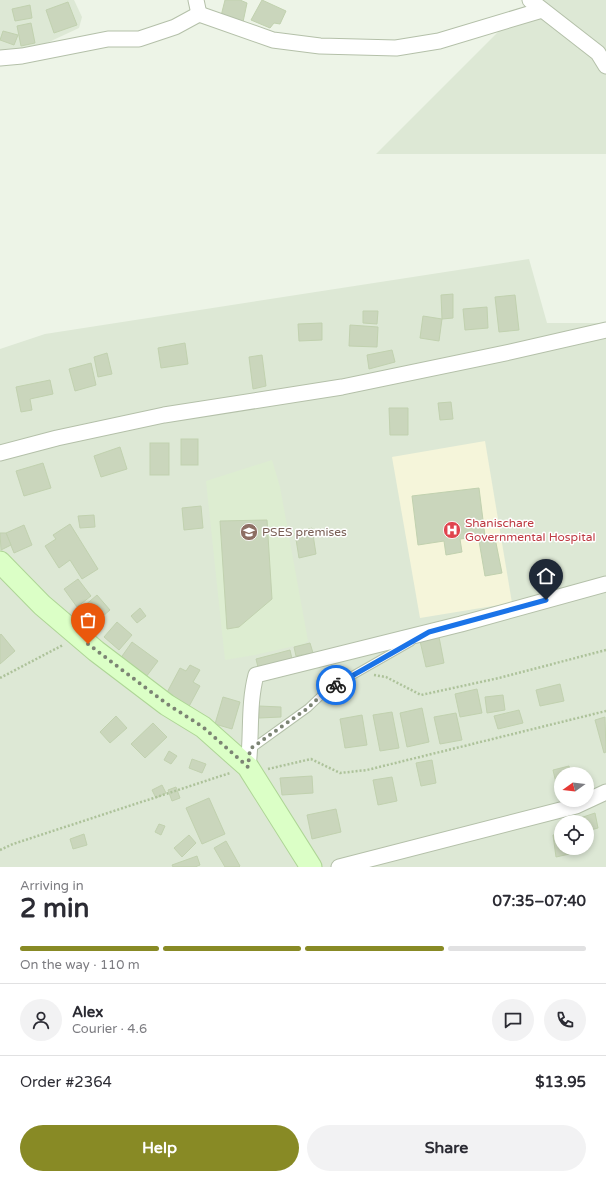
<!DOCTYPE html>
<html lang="en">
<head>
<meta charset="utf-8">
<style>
  :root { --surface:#fff; --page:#f2f2f3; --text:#2b2b33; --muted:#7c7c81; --line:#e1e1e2; --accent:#888a25 }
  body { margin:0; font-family:"Varela Round",sans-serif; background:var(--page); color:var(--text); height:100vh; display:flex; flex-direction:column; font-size:15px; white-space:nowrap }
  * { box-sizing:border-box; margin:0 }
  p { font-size:13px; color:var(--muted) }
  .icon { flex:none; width:22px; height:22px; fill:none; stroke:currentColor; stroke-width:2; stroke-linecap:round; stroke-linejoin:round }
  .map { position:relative; height:867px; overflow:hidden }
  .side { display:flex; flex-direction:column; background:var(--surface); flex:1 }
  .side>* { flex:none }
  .needle { width:26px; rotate:255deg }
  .fabs { position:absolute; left:554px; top:767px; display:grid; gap:8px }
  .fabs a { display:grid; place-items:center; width:40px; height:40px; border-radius:50%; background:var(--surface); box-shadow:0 2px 6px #0003; font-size:20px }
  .pin { position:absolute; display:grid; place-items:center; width:34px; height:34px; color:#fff; margin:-41px -17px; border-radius:50% 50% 50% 0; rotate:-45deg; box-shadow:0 0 4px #0007 }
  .pin .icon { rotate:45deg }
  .courier { position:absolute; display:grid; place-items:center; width:40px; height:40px; margin:-20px; border:3px solid #1a73e8; border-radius:50%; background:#fff; color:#222; box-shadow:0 1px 5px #0007 }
  .summary em { font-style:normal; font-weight:700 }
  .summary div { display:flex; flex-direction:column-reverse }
  .summary { display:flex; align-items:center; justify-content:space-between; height:68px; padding:0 20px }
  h1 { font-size:26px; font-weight:700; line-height:30px }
  .bar { display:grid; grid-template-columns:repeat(4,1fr); gap:6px 4px; align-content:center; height:48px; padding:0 20px }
  .bar i { height:5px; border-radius:3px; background:var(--line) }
  .bar .on { background:var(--accent) }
  .bar p { grid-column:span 4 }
  .line { display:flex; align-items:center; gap:10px; padding:0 20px; border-top:1px solid var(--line) }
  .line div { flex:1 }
  .round { display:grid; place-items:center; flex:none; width:42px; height:42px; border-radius:21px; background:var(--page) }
  .action { display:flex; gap:8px; margin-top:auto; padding:8px 20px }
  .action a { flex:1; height:46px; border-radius:24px; background:var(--accent); color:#fff; font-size:16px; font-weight:700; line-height:46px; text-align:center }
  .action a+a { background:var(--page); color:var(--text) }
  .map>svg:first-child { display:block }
</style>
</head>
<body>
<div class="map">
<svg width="606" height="867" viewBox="0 0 606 867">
  <rect width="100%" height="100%" fill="#edf4e7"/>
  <g fill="#dde8d5" fill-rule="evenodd">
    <path d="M0 0H74L82 17 79 28 36 48 0 55Z"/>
    <path d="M530 0H606V154H376Z"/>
    <path d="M529 259 547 323H606V867H0V349L45 334ZM561 774H587V800H561ZM561 822H587V848H561Z"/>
  </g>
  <path fill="#ddedd1" d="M272 460 280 487 308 641 303 644 255 655 225 660 206 481Z"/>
  <path fill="#f5f5da" d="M485 441 512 603 420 618 392 457Z"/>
  <g fill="#cad6bc" stroke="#c1d1af">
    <path d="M225 0H240L247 3 243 22 221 16Z"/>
    <path d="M262 0 286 11 280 24 274 23 270 28 251 20Z"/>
    <path d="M68 2 77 25 54 33 46 10Z"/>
    <path d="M30 5 32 18 15 21 12 9Z"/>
    <path d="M31 23 35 43 21 46 17 26Z"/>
    <path d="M3 31 18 35 14 45 0 40Z"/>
    <path d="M453 294V318L442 319 441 295Z"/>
    <path d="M515 295 519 330 499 332 495 297Z"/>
    <path d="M487 307 488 328 465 330 463 309Z"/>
    <path d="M363 311H378L377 324 363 323Z"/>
    <path d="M423 316 442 319 439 341 420 338Z"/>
    <path d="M322 323V340L299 341 298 324Z"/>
    <path d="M350 325 378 327 377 347 349 346Z"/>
    <path d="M185 343 188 364 161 368 158 348Z"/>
    <path d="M392 350 395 362 369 369 367 355Z"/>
    <path d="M107 353 112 374 98 377 94 357Z"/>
    <path d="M262 355 266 386 253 389 249 357Z"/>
    <path d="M91 363 96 385 75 391 69 369Z"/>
    <path d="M50 380 53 394 30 399 32 410 21 412 16 387Z"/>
    <path d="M451 402 453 419 440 420 438 403Z"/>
    <path d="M389 408H408V435H390Z"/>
    <rect x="181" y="439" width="17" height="26"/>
    <rect x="150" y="443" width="19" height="32"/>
    <path d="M120 447 127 469 101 477 94 456Z"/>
    <path d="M43 463 51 488 24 496 16 471Z"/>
    <path d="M479 488 485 536 460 539 462 552 446 555 444 541 418 545 412 496Z"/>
    <path d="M201 506 203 528 184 530 182 508Z"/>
    <path d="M94 515 95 527 80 528 78 516Z"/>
    <path d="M267 520 272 599 239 627 227 629 220 521Z"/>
    <path d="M70 524 98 569 82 579 70 560 59 568 45 546 56 539 53 535Z"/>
    <path d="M24 525 32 545 14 553 6 533Z"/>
    <path d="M312 528 316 554 299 558 295 533Z"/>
    <path d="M0 533H6L11 545 1 550Z"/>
    <path d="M495 538 502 573 485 576 479 541Z"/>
    <path d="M78 579 91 596 77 607 64 589Z"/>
    <path d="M97 595 110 610 96 622 83 607Z"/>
    <path d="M140 608 146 616 137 623 131 616Z"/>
    <path d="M117 622 132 635 119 650 104 637Z"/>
    <path d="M1 634 15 651 0 664V635Z"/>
    <path d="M439 637 444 663 426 667 420 641Z"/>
    <path d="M132 642 158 661 146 677 120 659Z"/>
    <path d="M310 643 313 653 296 656 294 647Z"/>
    <path d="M290 650 292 659 258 667 256 659Z"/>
    <path d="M190 665 200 670 193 682 200 686 186 712 163 700 180 668 186 671Z"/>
    <path d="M560 684 564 701 540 706 536 690Z"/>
    <path d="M477 689 482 713 460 717 455 694Z"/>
    <path d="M503 695 505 710 487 713 485 697Z"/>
    <path d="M223 697 240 702 232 729 215 724Z"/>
    <path d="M259 706 281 707V717L259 718Z"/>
    <path d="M422 708 429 742 407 747 400 713Z"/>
    <path d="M519 710 523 723 498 729 494 716Z"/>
    <path d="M392 712 399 748 380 751 373 715Z"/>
    <path d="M456 713 462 740 440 744 434 717Z"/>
    <path d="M362 715 367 745 345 748 340 719Z"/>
    <path d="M116 716 127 728 110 743 100 732Z"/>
    <path d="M605 717 606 752 604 753 595 720Z"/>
    <path d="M153 723 167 737 145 758 131 744Z"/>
    <path d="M169 751 177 756 171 764 164 760Z"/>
    <path d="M192 759 206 764 202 773 189 768Z"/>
    <path d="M432 760 436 783 421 786 416 763Z"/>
    <path d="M569 766 571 774H561V781L556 783 553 770Z"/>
    <path d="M312 776 313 793 282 795 280 778Z"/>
    <path d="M392 777 397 801 378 805 373 780Z"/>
    <path d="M162 785 166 793 156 798 152 790Z"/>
    <path d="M176 787 180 798 172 801 168 790Z"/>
    <path d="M209 798 225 834 202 844 186 808Z"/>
    <path d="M336 809 341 832 312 839 307 815Z"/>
    <path d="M595 813 598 828 587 831V822H575L574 820Z"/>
    <path d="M159 824 165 826 161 835 155 832Z"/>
    <path d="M84 834 87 845 73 849 70 839Z"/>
    <path d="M561 834V848H573L574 853 556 857 553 835Z"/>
    <path d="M189 835 196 843 182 857 174 848Z"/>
    <path d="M226 841 240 866 239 867H225L214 848Z"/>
    <path d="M197 856 200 865 195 867H173L172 865Z"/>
  </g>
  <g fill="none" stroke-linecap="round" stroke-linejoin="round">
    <defs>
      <path id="lane" d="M251 749 308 708 327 690 411 642"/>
      <g id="street">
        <path d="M196 0 199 14"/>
        <path d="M530 0 598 53 606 66"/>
        <path d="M0 58 22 56 108 39H139L175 27 199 14 273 40 320 46 396 48 439 41 542 10"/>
        <path d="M0 453 57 438 164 415 342 387 510 352 606 330"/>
        <path d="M248 767C252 737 248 705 256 675L461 624 606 584"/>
        <path d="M339 867 576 806 606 792"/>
      </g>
      <path id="secondary" d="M0 562 42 605 96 651 167 705 203 727 248 767 311 867"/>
    </defs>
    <use href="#lane" stroke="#b4c0a9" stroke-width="9"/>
    <use href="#street" stroke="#b4c0a9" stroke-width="17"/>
    <use href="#secondary" stroke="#aed596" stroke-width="23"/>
    <g stroke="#adc29a" stroke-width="2.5" stroke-dasharray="2 2" stroke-linecap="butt">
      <path d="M374 675 386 677 421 695 499 678 606 650"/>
      <path d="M0 678 63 645"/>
      <path d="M268 769 311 759 340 773 367 770 606 711"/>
      <path d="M0 850 13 844 230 773"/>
    </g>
    <use href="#lane" stroke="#fff" stroke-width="7"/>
    <use href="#street" stroke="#fff" stroke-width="15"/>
    <use href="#secondary" stroke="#dbffc6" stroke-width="21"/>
  </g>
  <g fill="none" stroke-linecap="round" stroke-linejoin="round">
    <path stroke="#7c8474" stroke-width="4" stroke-dasharray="0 7.2" d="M88 644 167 704 203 727 248 767 250 749 308 708 327 690 336 685"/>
    <path stroke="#1a73e8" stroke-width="5" d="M336 685 429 632 546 600"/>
  </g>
  <defs>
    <symbol id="hospital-disc" viewBox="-11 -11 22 22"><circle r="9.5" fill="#e0444e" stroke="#fff"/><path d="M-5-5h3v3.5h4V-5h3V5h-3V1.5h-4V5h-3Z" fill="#fff"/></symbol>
    <symbol id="school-disc" viewBox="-11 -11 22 22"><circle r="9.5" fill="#8d6e63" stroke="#fff"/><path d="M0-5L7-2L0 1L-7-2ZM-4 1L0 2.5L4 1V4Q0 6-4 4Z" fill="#fff"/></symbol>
  </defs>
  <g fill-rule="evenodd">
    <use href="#hospital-disc" x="442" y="520" width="20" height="20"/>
    <use href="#school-disc" x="239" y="522" width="20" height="20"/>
  </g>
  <g text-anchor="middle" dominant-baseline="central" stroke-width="3" stroke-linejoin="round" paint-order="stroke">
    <g font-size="12" fill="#be3a42" stroke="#fff" text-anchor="start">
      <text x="465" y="523">Shanischare<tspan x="465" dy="14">Governmental Hospital</tspan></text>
    </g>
    <g font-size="12" fill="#785e54" stroke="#fff" text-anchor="start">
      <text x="262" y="532">PSES premises</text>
    </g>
  </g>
</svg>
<div class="fabs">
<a><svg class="needle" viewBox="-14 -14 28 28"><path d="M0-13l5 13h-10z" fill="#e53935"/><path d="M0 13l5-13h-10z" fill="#7c7c81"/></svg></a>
<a><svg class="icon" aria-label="locate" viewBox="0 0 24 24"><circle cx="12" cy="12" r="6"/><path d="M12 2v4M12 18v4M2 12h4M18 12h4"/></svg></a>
</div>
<div class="pin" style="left:88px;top:644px;background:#ea580c"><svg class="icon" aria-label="bag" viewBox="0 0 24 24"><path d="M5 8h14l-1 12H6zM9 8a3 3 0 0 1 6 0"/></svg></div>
<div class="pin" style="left:546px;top:600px;background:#1f2937"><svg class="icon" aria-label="home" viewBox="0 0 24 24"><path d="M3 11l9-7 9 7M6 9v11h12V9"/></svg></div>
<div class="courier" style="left:336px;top:685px"><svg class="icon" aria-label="bike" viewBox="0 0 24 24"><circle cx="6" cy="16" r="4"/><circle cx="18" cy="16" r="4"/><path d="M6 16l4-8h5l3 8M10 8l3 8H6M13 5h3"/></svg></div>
</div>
<section class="side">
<div class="summary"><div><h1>2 min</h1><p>Arriving in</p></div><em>07:35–07:40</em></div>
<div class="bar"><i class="on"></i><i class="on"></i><i class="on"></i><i></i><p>On the way · 110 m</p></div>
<div class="line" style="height:72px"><a class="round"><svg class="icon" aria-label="person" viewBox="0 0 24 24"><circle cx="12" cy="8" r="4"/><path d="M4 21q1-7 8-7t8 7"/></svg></a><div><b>Alex</b><p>Courier · 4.6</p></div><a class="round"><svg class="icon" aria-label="chat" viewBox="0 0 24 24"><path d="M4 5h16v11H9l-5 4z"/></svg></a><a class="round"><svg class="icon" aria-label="phone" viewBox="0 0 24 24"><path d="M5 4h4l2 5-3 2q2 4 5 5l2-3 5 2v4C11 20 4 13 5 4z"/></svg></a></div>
<div class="line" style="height:52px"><div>Order #2364</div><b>$13.95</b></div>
<div class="action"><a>Help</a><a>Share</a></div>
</section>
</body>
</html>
